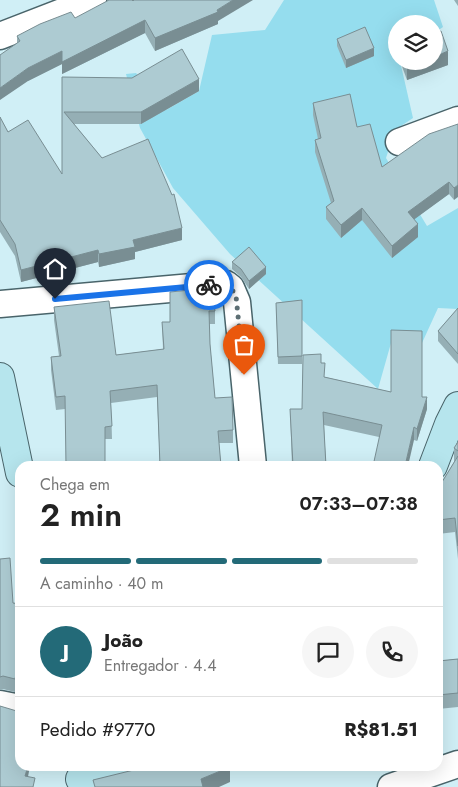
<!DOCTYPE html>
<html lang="pt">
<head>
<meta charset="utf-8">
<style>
  :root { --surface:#fff; --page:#f6f6f6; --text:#222; --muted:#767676; --line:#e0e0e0; --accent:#236a78 }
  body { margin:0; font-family:Jost,sans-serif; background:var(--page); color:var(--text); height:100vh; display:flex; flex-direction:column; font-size:19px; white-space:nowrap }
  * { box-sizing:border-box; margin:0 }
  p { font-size:16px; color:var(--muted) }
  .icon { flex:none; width:28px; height:28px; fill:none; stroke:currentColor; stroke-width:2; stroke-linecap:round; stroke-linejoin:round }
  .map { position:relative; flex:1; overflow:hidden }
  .sheet { position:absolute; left:15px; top:461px; width:428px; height:310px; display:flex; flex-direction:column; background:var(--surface); border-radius:15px; box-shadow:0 5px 20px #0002 }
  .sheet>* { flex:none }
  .fabs { position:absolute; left:388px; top:15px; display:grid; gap:10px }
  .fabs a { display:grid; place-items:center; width:55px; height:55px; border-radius:50%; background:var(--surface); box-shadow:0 5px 20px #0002; font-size:25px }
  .pin { position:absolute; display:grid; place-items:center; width:42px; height:42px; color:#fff; margin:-51px -21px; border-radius:50% 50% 50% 0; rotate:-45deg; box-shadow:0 0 5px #0007 }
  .pin .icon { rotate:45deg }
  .courier { position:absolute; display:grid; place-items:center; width:50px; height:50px; margin:-25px; border:4px solid #1a73e8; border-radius:50%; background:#fff; color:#222; box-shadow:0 1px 6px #0007 }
  .overview em { font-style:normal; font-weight:600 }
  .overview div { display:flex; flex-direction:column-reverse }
  .overview { display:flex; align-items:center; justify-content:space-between; height:85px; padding:0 25px }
  h1 { font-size:32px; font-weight:600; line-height:38px }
  .bar { display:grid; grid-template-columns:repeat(4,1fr); gap:8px 5px; align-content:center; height:60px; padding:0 25px }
  .bar i { height:6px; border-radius:4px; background:var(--line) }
  .bar .active { background:var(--accent) }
  .bar p { grid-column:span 4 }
  .line { display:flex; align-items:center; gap:12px; padding:0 25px; border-top:1px solid var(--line) }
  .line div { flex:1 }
  .round { display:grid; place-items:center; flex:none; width:52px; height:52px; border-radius:26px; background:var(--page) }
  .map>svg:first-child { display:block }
</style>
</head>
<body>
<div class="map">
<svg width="458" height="787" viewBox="0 0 458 787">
  <rect width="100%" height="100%" fill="#d0eff6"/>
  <path fill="#95ddee" d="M284 0H434L443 27 434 33V24H396V61H400L413 118 395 130 386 158 427 226 458 208V309L438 308 422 343H391L378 389 230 254 173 188 140 128 126 74 136 73 166 110 199 91 212 35 265 30Z"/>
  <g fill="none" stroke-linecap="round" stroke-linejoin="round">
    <defs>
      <g id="street">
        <path d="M0 36 93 0"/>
        <path d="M399 142 458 120"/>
        <path d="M0 304 226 284 231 288 237 302 253 466"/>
        <path d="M0 704 20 708"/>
        <path d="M391 787 458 764"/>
      </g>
      <g id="secondary">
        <path d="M0 377 20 473"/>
        <path d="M433 466 449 424 458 406"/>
        <path d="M80 779 127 766"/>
      </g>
    </defs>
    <use href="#street" stroke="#49646a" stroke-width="29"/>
    <use href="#secondary" stroke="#49646a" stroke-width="30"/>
    <use href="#street" stroke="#fff" stroke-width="26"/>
    <use href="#secondary" stroke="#b6e5ed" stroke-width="28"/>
  </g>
  <g fill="#95afb5">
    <path d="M454 0H458V6Z"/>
    <path d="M133 1 218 21V24L155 51 145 33 62 74V64L28 81 17 43V36Z"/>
    <path d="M337 39 374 56 346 68 337 46Z"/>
    <path d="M400 61H434L448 65 407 80Z"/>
    <path d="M62 77 199 91 141 124H74L102 158 182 240 135 252V259L99 267 98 262 21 282 15 256 0 232V117L8 132 62 174Z"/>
    <path d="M313 103 357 127 382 167 458 124 454 200 449 194 414 219 418 237 392 258 362 220 341 238 326 219V207L331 203 315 152V140L318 139 313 115Z"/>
    <path d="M232 262 266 274 249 289 241 277 232 269Z"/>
    <path d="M170 292 215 311V324H209L210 344 215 398 233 430V443H219L221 466H160L157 397 111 403 112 439H105L65 409 56 410 51 370V357L59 356 54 320V307L116 355 163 349 162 322H170Z"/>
    <path d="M302 300V364H278L276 303Z"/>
    <path d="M458 308V364L438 341V331Z"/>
    <path d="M325 377 391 392 422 397 427 409 417 441 414 440 379 437 324 425 326 466H292L290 409H302Z"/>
    <path d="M458 442V559L455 532 438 534V483L442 482 454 462V448Z"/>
    <path d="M0 559 13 603 20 604 15 692 3 689 0 690Z"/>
    <path d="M458 659V707L438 709V661Z"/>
  </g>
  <g fill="#798e93">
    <path d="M233 0H253L218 21V24L155 51V38L217 10Z"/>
    <path d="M145 20V33L62 74V64L28 81 0 100V88L28 68 62 51Z"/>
    <path d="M374 48V56L346 68V60Z"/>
    <path d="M448 51V65L407 80V67L422 61H434V57Z"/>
    <path d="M199 79V91L141 124V112Z"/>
    <path d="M449 182V194L408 224V212Z"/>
    <path d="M458 185V197L454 200V188Z"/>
    <path d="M362 208V220L341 238V225Z"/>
    <path d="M418 224V237L392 258V246Z"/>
    <path d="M182 228V240L135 252V259L99 267V254L133 240Z"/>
    <path d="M98 250V262L21 282V270Z"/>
    <path d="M266 267V274L249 289V281Z"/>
    <path d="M427 397V409L417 441V429Z"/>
    <path d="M414 427V440L408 466H405Z"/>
    <path d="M20 656V669L15 692V679Z"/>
    <path d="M28 766H30L26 787 25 776Z"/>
    <path d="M230 767V782L219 787H201V779Z"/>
  </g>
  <g fill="#adcbd2" stroke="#798e93">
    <path d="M109 0H132L133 1 134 0H233L217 10 218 12 155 38 145 20 62 62V51L28 68 0 88V55L20 41 17 36 40 24 71 12 75 18Z"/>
    <path d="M365 27 374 48 346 60 337 39Z"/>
    <path d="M441 31 448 51 434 57V34Z"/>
    <path d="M182 49 199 79 141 112H64L102 158 148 139 172 195 174 194 182 228 133 240 135 247 99 254 98 250 21 270 15 244 0 220V117L8 132 28 120 62 174V77L132 78Z"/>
    <path d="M405 61H422L407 67Z"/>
    <path d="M350 94 357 127 370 124 382 167 429 134 458 124V185L454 188 449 182 408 212 418 224 392 246 362 208 341 225 326 207 334 201 315 140 321 138 313 103Z"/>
    <path d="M249 247 266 267 249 281 241 269 232 262Z"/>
    <path d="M211 288 215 311H209L210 344 215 398 232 397 233 430 218 431 221 466H160L157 385 110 391 112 426 105 427V466H66L65 396 56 397 51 357 61 356 54 307 109 301 116 355 164 349 162 322H170V292Z"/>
    <path d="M302 300V356L278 357 276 303Z"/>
    <path d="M458 308V354L438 331Z"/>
    <path d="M391 330 422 331V397H427L417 429 414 427 405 466H373L382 425 323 412 326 466H293L290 409H302L303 355 321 354V363H325L324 377 391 392Z"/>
    <path d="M458 442V451L454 448Z"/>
    <path d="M458 456V546L455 518 438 520V483L442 482Z"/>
    <path d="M10 558 13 603 20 604V635L19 641 20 642V656L15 679 3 676 0 677V559Z"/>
    <path d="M458 659V693L438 695V661Z"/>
    <path d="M0 706 20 712V766H28L25 776 35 778 33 787H0Z"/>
    <path d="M150 766H230V767L201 779 203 787H95L93 780Z"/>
  </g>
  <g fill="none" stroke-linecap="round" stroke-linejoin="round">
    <path stroke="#5c6e73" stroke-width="5" stroke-dasharray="0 9" d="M209 285 226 284 231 288 236 296 244 375"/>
    <path stroke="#1a73e8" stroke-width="6" d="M55 299 209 285"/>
  </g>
</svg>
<div class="fabs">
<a><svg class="icon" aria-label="layers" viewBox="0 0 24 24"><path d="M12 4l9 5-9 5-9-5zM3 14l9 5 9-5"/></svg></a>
</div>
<div class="pin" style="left:244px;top:375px;background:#ea580c"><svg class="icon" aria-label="bag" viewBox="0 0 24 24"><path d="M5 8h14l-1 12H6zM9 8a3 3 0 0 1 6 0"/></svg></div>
<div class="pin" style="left:55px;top:299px;background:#1f2937"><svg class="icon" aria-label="home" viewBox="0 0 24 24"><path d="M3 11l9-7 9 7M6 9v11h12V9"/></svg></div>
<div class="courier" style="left:209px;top:285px"><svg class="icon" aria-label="bike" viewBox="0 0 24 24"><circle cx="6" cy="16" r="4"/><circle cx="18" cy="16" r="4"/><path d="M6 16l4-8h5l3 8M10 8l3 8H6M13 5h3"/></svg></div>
<section class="sheet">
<div class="overview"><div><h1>2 min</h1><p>Chega em</p></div><em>07:33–07:38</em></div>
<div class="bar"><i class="active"></i><i class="active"></i><i class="active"></i><i></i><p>A caminho · 40 m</p></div>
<div class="line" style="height:90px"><b class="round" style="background:var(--accent);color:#fff">J</b><div><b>João</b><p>Entregador · 4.4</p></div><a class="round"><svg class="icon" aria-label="chat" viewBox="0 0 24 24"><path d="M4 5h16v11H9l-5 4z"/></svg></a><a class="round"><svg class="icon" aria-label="phone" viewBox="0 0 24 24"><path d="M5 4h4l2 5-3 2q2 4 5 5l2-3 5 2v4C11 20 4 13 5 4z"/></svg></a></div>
<div class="line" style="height:65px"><div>Pedido #9770</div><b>R$81.51</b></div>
</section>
</div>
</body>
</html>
